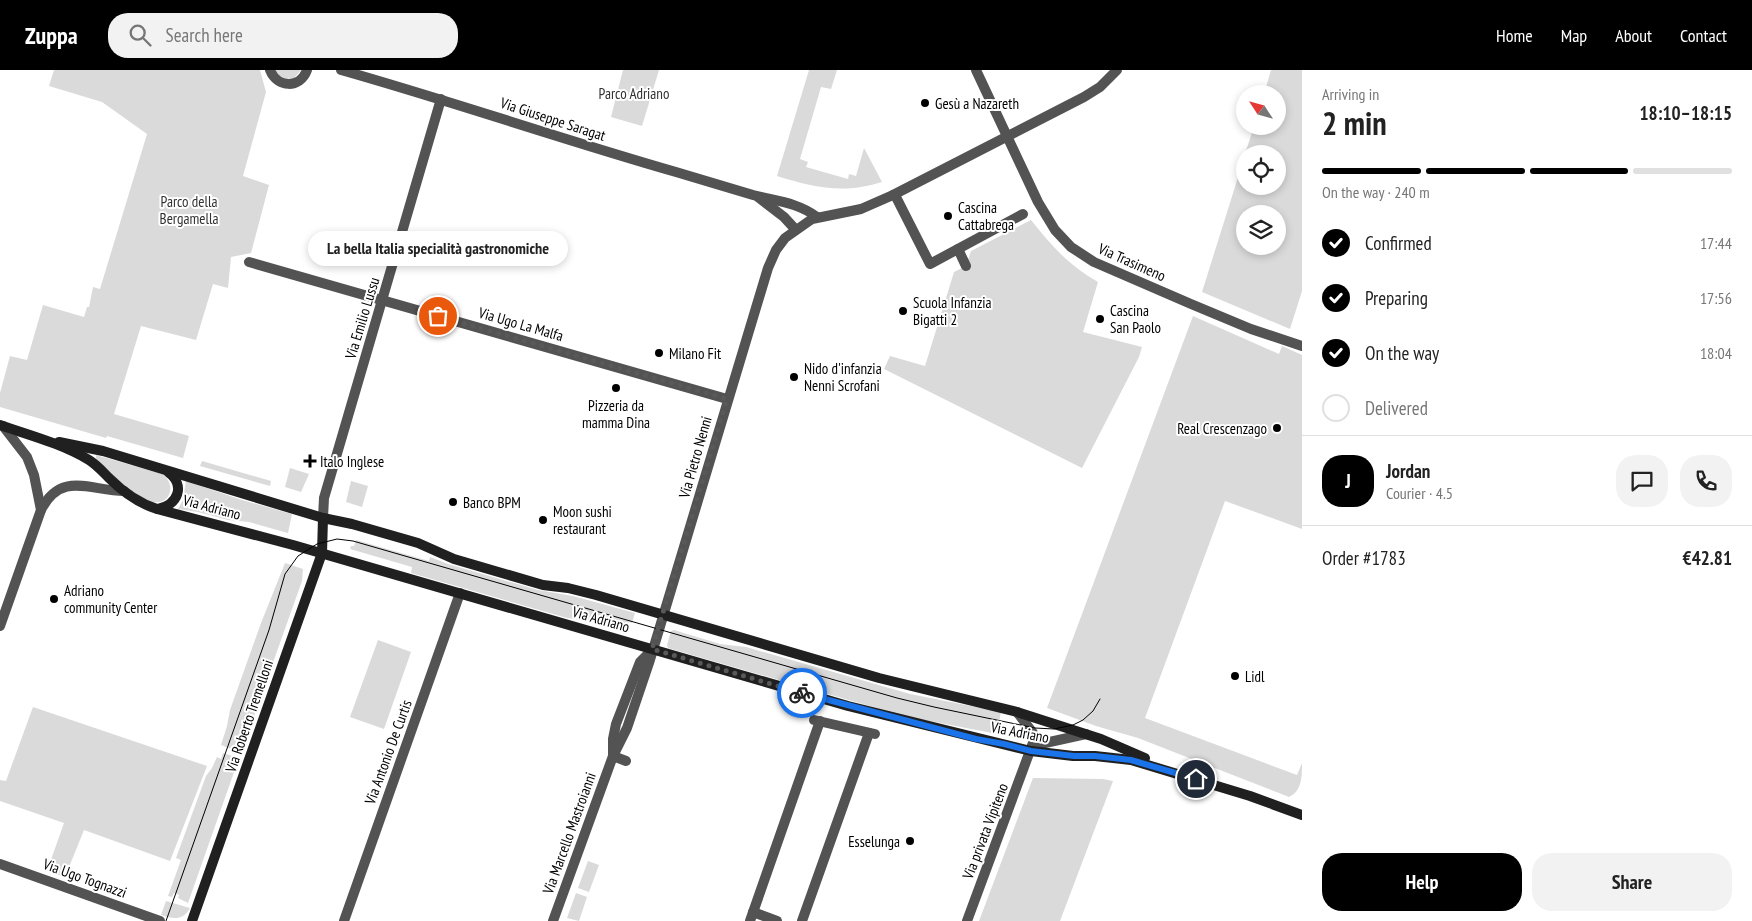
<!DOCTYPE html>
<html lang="en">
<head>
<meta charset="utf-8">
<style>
  :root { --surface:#fff; --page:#f2f2f2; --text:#222; --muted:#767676; --line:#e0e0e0; --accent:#000 }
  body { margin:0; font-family:"PT Sans Narrow",sans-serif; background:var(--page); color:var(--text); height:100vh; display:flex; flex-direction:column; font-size:19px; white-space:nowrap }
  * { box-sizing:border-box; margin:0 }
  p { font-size:16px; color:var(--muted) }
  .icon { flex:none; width:28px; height:28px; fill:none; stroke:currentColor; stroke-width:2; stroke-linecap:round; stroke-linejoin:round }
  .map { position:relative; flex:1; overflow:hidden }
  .details { display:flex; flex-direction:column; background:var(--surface); width:450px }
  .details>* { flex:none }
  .needle { width:32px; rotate:306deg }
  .fabs { position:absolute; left:1236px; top:15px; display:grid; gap:10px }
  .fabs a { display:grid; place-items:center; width:50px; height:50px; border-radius:50%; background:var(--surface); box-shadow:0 2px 8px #0003; font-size:25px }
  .pin { position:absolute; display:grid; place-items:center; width:42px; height:42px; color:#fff; margin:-21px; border:2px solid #fff; border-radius:50%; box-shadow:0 1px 5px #0007 }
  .courier { position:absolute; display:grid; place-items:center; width:50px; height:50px; margin:-25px; border:4px solid #1a73e8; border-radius:50%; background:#fff; color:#222; box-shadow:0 1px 6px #0007 }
  .bubble { position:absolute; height:35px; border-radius:18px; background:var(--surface); box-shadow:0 2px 8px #0003; font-size:16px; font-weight:700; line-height:35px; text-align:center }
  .head em { font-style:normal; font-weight:700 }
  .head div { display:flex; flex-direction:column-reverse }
  .head { display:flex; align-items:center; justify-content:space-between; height:85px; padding:0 20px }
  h1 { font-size:32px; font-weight:700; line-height:38px }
  .bar { display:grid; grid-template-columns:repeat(4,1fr); gap:8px 5px; align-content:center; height:60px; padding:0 20px }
  .bar i { height:6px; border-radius:4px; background:var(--line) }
  .bar .active { background:var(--accent) }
  .bar p { grid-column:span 4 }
  .line { display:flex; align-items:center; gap:12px; padding:0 20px; border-top:1px solid var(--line) }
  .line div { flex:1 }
  .round { display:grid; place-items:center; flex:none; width:52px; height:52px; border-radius:20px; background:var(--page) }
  ol { padding:0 20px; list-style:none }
  li { display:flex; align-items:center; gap:15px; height:55px }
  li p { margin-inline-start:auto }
  li .icon { padding:5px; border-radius:50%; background:var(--accent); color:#fff; stroke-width:4 }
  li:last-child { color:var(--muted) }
  li i { width:28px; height:28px; border:2px solid var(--line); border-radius:50% }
  .action { display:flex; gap:10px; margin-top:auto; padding:10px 20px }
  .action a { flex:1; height:58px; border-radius:20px; background:var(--accent); color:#fff; font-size:20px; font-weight:700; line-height:58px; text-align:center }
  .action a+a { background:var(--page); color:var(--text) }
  header { display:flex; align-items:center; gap:30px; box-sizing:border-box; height:70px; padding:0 25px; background:var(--accent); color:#fff }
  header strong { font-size:24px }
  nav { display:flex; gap:28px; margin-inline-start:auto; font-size:18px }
  .search { width:350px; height:45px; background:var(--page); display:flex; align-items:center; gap:12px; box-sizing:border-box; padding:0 18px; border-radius:20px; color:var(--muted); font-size:19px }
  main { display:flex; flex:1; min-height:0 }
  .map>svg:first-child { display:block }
</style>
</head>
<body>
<header>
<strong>Zuppa</strong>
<div class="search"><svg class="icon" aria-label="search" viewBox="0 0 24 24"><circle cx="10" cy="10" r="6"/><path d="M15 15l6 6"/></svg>Search here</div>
<nav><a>Home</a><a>Map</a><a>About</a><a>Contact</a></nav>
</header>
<main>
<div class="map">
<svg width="1302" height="851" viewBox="0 0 1302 851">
  <rect width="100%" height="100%" fill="#fff"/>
  <g fill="#dadada" fill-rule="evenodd">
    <path d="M54 0H260L266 22 243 106 269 115 251 183 231 187 228 218 213 214 196 270 141 256 114 344 189 366 183 388 107 366 106 368 0 337V323L10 286 27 290 43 235 84 247 87 237H89L93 217 100 219 147 64 102 32 49 16Z"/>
    <path d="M275 0H301L294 8C285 9 280 9 275 0Z"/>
    <path d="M623 0H659L642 56 611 47Z"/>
    <path d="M809 0H837L831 19 821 17 800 89 808 92 806 97 848 109 849 104 856 106 864 78 882 112C844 124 815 118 777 106Z"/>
    <path d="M1271 0H1302V221L1290 259 1202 222 1245 85V116H1278V84H1245L1254 56H1278V24H1264ZM1245 144H1278V176H1245Z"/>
    <path d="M1031 150C1053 177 1067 194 1098 212L1083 262 1142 277 1139 287 1082 398 884 299 890 286 925 296 954 202 966 196 971 181Z"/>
    <path d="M1193 246 1279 284 1282 276 1302 285V459L1225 431 1145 648 1297 705 1302 693C1302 707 1302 721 1289 727L1138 668 1096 656 1047 638Z"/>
    <path d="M96 385 162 404C176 413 172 435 153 432 131 427 112 404 96 389Z"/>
    <path d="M202 391 271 411 270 416 200 396Z"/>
    <path d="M290 398 309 404 301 422 285 417Z"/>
    <path d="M186 411 242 430 292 444 288 463 249 452 228 450 198 442 178 439 183 430Z"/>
    <path d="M351 411 368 416 362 437 346 432Z"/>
    <path d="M356 470 429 491 430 487 448 494 538 520 573 526 635 543 632 553 629 552 626 561 584 550 567 548 411 503 412 497 350 479 351 476H354Z"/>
    <path d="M285 493 303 499 302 511 243 677 239 675 236 681 221 675 227 656 230 640 261 553Z"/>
    <path d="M674 560 720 574 746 577 910 624 1001 642 997 664 904 646 668 578 667 575 671 561Z"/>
    <path d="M378 570 411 582 384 659 350 647Z"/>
    <path d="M33 637 207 696 170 791 84 760 65 807 47 801 64 753 0 731V710L6 711Z"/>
    <path d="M223 683 239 688 188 833 178 828 179 825 174 823 172 827 168 826 181 790 176 788 206 706 212 698 217 687 221 689Z"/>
    <path d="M1033 708 1103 709 1113 711 1060 851H979Z"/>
    <path d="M588 791 599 795 589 822 578 818Z"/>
    <path d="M576 823 587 827 579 851 567 848Z"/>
    <path d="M166 831 190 838C183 851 173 849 161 845Z"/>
  </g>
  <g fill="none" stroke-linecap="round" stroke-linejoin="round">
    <g stroke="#535353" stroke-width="10">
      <path d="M270 0C277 18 300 19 307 0"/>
      <path d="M341 0C454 32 564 70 676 102 702 110 727 117 753 125 775 131 797 132 817 147"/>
      <path d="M976 0 1038 132 1055 160 1071 177 1094 192 1191 234 1251 259 1302 276"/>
      <path d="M893 125H895L930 194 1023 144"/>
      <path d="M758 127 784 147 795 159"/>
      <path d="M958 179 966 196"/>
      <path d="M249 192 727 329"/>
      <path d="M3 356 27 387 34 405 41 440"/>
      <path d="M323 448 324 428 441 29"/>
      <path d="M0 556 41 440C61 400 91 421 124 421"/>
      <path d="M814 650 875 664"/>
      <path d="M1031 681 1045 673 1086 664"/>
      <path d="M613 686V669L616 654 640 592 652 580"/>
      <path d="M613 686 626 691"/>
      <path d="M0 794 160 851"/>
      <path d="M753 842 777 851"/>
      <path d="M344 851 460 523"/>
      <path d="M553 851 613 686 627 658 649 593 768 198 776 180 785 168 812 149 861 139 893 125 1084 27 1100 17 1117 0"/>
      <path d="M750 851 820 651"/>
      <path d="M802 851 869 663"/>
      <path d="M967 851 1034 670 1033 663 1017 642"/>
    </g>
    <g stroke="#202020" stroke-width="10">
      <path d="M0 355C29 365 63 374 89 390 97 395 103 402 109 408 123 422 138 433 157 439L293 475 848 636 1031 681 1073 686H1095L1131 690 1250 726 1302 745"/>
      <path d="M59 372 103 381 323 448 352 454 418 473 454 489 543 515 568 518 596 525 879 608 1017 642 1101 669 1145 688"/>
      <path d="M158 439C178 435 186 415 168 402"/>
      <path d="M192 851 322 483 323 448"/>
    </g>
    <path stroke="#000" stroke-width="1" d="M166 851 269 560 285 504 298 486 317 474 337 469 353 471 897 628 934 637 1035 658 1054 659 1073 655 1083 650 1093 641 1100 629"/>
  </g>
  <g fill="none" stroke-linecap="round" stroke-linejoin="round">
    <path stroke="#595959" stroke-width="5" stroke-dasharray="0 9" d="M438 246 727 329 652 579 802 623"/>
    <path stroke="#1a73e8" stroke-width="6" d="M802 623 976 669 1004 674 1031 681 1074 686H1095L1131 690 1196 709"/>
  </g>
  <g fill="#000" stroke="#fff" stroke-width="2">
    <circle cx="925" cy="33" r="5"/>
    <circle cx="948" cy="146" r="5"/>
    <circle cx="903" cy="241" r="5"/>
    <circle cx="1100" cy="249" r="5"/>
    <circle cx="659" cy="283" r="5"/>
    <circle cx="794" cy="307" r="5"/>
    <circle cx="616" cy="318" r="5"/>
    <circle cx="1277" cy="358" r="5"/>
    <path d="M307.5 383.5h5v5h5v5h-5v5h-5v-5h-5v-5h5z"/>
    <circle cx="453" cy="432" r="5"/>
    <circle cx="543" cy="450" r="5"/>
    <circle cx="54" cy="529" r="5"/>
    <circle cx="1235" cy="606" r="5"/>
    <circle cx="910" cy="771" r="5"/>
  </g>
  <g text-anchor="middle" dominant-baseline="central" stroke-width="4" stroke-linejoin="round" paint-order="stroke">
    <g font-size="15" fill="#313131" stroke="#fff">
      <text x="634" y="23">Parco Adriano</text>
      <text x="189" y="131">Parco della<tspan x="189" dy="17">Bergamella</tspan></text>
    </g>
    <g font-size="15" fill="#000" stroke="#fff" text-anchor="start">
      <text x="935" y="33">Gesù a Nazareth</text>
      <text x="958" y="137">Cascina<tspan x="958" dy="17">Cattabrega</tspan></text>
      <text x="913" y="232">Scuola Infanzia<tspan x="913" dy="17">Bigatti 2</tspan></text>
      <text x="1110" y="240">Cascina<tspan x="1110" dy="17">San Paolo</tspan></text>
      <text x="669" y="283">Milano Fit</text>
      <text x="804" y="298">Nido d'infanzia<tspan x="804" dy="17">Nenni Scrofani</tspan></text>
      <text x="616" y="335" text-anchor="middle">Pizzeria da<tspan x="616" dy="17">mamma Dina</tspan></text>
      <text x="1267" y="358" text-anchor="end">Real Crescenzago</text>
      <text x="320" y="391">Italo Inglese</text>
      <text x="463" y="432">Banco BPM</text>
      <text x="553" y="441">Moon sushi<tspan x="553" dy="17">restaurant</tspan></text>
      <text x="64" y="520">Adriano<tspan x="64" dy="17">community Center</tspan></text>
      <text x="1245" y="606">Lidl</text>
      <text x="900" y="771" text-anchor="end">Esselunga</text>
    </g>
    <g font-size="15" fill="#000" stroke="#fff">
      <text transform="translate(553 49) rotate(18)">Via Giuseppe Saragat</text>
      <text transform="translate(1132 192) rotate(24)">Via Trasimeno</text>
      <text transform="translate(362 248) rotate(-73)">Via Emilio Lussu</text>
      <text transform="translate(521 254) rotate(16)">Via Ugo La Malfa</text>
      <text transform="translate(695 387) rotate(-74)">Via Pietro Nenni</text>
      <text transform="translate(212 437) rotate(15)">Via Adriano</text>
      <text transform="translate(601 549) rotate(16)">Via Adriano</text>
      <text transform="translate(249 646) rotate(-71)">Via Roberto Tremelloni</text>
      <text transform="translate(1020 662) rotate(11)">Via Adriano</text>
      <text transform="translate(388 682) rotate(-70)">Via Antonio De Curtis</text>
      <text transform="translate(985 761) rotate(-69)">Via privata Vipiteno</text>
      <text transform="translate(569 763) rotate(-70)">Via Marcello Mastroianni</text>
      <text transform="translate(85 808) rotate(20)">Via Ugo Tognazzi</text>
    </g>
  </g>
</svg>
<div class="fabs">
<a><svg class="needle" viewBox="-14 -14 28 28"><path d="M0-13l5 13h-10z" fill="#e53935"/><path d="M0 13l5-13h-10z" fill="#767676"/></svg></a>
<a><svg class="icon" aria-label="locate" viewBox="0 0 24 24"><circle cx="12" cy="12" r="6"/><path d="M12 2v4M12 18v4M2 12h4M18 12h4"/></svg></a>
<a><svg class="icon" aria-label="layers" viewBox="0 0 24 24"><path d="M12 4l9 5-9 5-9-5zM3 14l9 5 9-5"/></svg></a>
</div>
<div class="pin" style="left:438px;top:246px;background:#ea580c"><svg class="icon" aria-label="bag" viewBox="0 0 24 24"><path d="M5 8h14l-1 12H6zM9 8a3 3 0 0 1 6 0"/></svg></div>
<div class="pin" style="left:1196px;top:709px;background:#1f2937"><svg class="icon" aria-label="home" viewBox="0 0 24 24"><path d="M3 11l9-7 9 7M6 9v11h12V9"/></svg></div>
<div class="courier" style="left:802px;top:623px"><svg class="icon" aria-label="bike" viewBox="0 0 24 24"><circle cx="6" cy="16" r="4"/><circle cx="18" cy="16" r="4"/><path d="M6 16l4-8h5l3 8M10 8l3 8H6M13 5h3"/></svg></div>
<div class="bubble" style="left:308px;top:161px;width:260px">La bella Italia specialità gastronomiche</div>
</div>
<section class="details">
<div class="head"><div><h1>2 min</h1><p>Arriving in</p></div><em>18:10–18:15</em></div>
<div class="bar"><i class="active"></i><i class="active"></i><i class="active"></i><i></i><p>On the way · 240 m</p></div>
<ol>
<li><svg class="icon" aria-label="check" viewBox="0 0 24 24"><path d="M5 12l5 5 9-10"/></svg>Confirmed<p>17:44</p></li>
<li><svg class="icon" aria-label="check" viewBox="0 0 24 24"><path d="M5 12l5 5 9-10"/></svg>Preparing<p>17:56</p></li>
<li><svg class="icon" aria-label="check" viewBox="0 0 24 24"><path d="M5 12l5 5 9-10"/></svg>On the way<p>18:04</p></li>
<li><i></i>Delivered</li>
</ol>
<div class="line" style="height:90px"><b class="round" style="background:var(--accent);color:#fff">J</b><div><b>Jordan</b><p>Courier · 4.5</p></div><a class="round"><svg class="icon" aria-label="chat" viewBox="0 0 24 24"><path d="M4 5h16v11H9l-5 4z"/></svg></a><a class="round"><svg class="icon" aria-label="phone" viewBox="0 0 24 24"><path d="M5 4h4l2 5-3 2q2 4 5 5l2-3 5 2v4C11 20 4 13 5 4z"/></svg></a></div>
<div class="line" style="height:65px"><div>Order #1783</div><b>€42.81</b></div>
<div class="action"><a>Help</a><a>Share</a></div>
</section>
</main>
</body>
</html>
